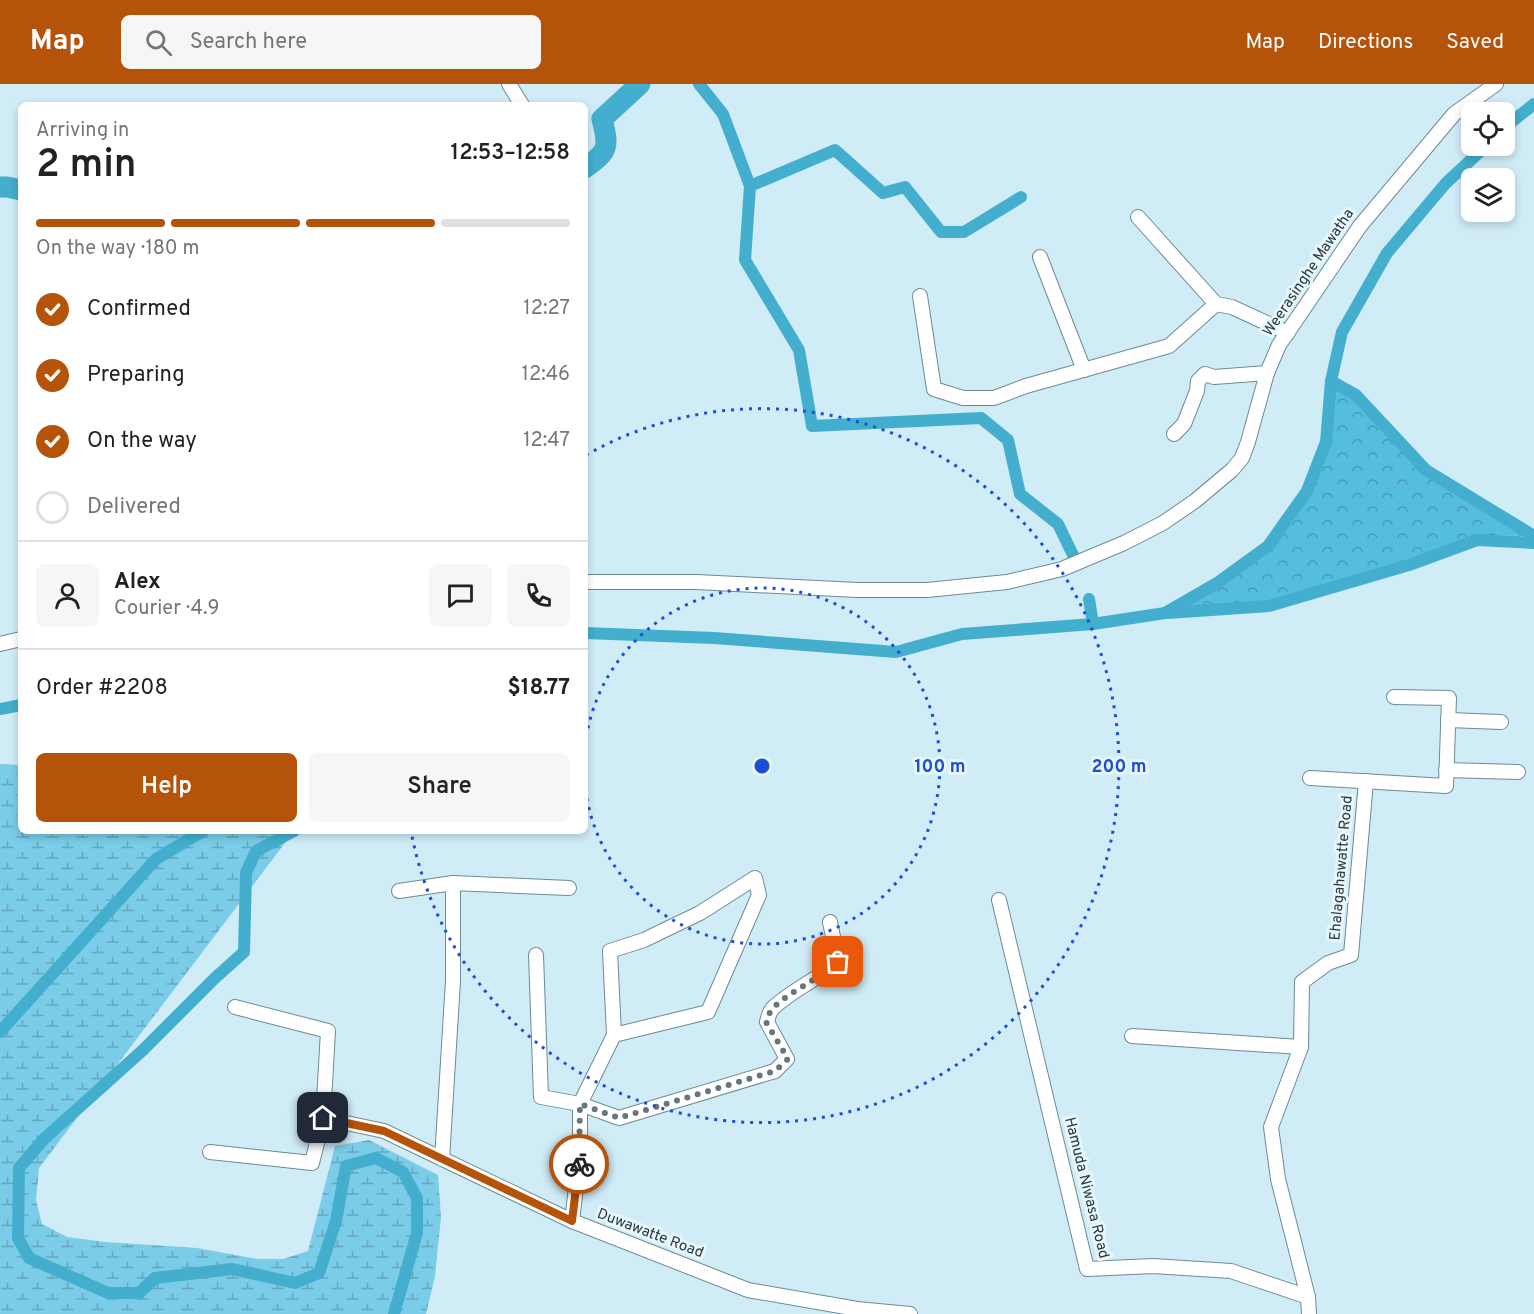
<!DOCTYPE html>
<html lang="en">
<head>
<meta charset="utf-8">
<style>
  :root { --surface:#fff; --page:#f6f6f6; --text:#222; --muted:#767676; --line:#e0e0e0; --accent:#b45309 }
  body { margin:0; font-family:Overpass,sans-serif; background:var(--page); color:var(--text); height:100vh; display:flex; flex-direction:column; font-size:22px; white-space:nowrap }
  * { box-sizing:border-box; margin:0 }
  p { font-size:20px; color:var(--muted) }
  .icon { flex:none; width:33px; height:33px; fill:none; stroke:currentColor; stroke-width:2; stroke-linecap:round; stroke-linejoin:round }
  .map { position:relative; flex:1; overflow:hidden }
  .details { position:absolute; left:18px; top:18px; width:570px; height:732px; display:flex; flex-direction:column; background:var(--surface); border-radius:9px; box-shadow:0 3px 9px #0003 }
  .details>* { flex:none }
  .fabs { position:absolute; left:1461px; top:18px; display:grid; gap:12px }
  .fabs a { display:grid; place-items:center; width:54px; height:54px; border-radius:9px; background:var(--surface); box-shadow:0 3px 9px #0003; font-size:30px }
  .pin { position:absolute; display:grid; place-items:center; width:51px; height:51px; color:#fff; margin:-26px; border-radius:12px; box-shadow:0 3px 9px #0006 }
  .courier { position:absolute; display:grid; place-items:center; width:60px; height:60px; margin:-30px; border:4px solid #b45309; border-radius:50%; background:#fff; color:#222; box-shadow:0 2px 8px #0007 }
  .overview em { font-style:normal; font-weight:600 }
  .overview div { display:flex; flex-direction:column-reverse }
  .overview { display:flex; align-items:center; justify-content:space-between; height:102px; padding:0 18px }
  h1 { font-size:39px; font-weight:600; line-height:45px }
  .bar { display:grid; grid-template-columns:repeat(4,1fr); gap:9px 6px; align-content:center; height:72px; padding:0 18px }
  .bar i { height:8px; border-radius:4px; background:var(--line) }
  .bar .selected { background:var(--accent) }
  .bar p { grid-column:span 4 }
  .line { display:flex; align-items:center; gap:15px; padding:0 18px; border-top:2px solid var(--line) }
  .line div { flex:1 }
  .round { display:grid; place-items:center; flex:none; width:63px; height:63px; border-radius:9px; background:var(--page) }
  ol { padding:0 18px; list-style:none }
  li { display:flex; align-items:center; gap:18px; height:66px }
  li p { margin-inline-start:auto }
  li .icon { padding:6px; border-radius:50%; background:var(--accent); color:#fff; stroke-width:4 }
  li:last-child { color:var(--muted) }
  li i { width:33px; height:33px; border:3px solid var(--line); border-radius:50% }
  .cta { display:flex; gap:12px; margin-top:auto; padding:12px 18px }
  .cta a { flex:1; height:69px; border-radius:9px; background:var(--accent); color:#fff; font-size:24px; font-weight:600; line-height:69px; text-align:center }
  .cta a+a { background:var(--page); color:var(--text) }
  header { display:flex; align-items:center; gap:36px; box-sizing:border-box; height:84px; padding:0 30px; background:var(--accent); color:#fff }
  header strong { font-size:28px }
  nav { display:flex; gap:33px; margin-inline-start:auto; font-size:21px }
  .search { width:420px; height:54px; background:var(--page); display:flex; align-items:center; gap:15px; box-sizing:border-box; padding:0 21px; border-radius:9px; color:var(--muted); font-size:22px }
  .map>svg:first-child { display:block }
</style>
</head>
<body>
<header>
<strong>Map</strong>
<div class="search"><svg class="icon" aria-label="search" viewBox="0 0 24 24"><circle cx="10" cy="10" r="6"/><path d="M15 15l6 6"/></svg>Search here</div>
<nav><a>Map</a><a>Directions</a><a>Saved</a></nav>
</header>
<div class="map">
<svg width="1534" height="1230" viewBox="0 0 1534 1230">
  <defs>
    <pattern id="forest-crowns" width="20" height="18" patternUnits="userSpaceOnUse" patternTransform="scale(1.5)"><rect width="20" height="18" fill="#55bedf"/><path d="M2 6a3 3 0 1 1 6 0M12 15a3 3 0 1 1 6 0" fill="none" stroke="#479bb6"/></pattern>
    <pattern id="wetland-marsh" width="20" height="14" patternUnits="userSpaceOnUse" patternTransform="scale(1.5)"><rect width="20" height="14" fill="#7bcce8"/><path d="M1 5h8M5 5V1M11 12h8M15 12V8" fill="none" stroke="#65a7bd"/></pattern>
  </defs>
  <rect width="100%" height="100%" fill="#d0ecf6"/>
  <path fill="url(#forest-crowns)" d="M1334 303 1355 316 1422 389 1525 452 1479 451 1379 485 1269 517 1188 523 1272 463 1311 409 1329 361Z"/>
  <path fill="url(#wetland-marsh)" d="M0 680 21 681V747H294L39 1084 36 1116 42 1140 67 1153 105 1158 197 1164 257 1175H283L308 1167 335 1062 369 1056 438 1091 441 1133 435 1192 426 1230H0Z"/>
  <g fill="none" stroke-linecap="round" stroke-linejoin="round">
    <g stroke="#43aece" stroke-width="12">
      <path d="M699 0 723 30 750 102 745 176 799 266 812 342 981 334 1008 356 1020 410 1058 440 1074 473"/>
      <path d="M1504 44 1534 20"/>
      <path d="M750 102 835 66 883 109 905 103 941 148H964L1021 113"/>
      <path d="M1331 297 1356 311 1426 386 1534 452"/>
      <path d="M1089 515 1093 540"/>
      <path d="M1168 529 1269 522 1409 481 1477 456 1534 459"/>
      <path d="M585 549 714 554 896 568 962 550 1093 540 1165 529 1217 499 1268 462 1307 407 1326 358 1331 297 1342 248 1387 169 1446 99 1486 62"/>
      <path d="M0 625 21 621"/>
      <path d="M294 747 256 767 246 789 244 868 215 894 143 966 44 1055 19 1084 18 1154 29 1174 108 1209H139L155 1194 232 1185 295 1199 319 1189 336 1137 346 1082 376 1074 403 1088 417 1114V1149L394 1230"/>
      <path d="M0 948 156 775 203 747"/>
    </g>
    <g stroke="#43aece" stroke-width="21">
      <path d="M585 84C609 67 609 63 602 35L640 0"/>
      <path d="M0 103H7L21 106"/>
    </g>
    <defs>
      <g id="street">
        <path d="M509 0 522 21"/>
        <path d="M1138 133 1216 220 1232 223 1288 249"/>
        <path d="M1040 173 1084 286"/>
        <path d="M920 212 934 305 963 314H994L1026 302 1169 262 1216 220"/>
        <path d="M1174 350 1184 340 1197 307 1198 297 1205 290 1214 293 1267 289"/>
        <path d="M585 498H696L857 506H927L1007 498 1062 485 1124 459 1163 439 1195 417 1232 386 1242 374 1248 358 1267 289 1279 261 1360 142 1454 30 1496 0"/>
        <path d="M0 560 21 555"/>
        <path d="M1448 636 1501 638"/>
        <path d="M1446 686 1518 688"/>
        <path d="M1310 694 1446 702 1449 614 1394 613"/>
        <path d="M399 807 453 799"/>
        <path d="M999 816 1087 1185 1153 1182 1231 1187 1308 1213"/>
        <path d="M536 871 541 1013 580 1020 619 1034 775 987 787 975 767 938C768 934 769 929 772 925 791 906 818 896 838 877L830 838"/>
        <path d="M1132 952 1301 963"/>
        <path d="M323 1034 384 1047 572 1137 748 1206 857 1225 910 1230"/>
        <path d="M210 1068 312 1079 323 1034 328 947 235 923"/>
        <path d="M442 1075 453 897V799L569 804"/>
        <path d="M572 1137 580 1070V1020L614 951 708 928 759 811 755 794 700 829 644 856 610 867 614 951"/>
        <path d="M1309 1230 1308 1213 1278 1095 1271 1043 1301 963 1302 898 1328 879 1351 871 1366 697"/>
      </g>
    </defs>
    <use href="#street" stroke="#708a93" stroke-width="16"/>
    <use href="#street" stroke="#fff" stroke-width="14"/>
  </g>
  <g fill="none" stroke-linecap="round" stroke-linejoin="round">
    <path stroke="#66777c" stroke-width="6" stroke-dasharray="0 10.8" d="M579 1080 580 1020 619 1034 775 987 788 975 766 938C768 934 769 929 772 925 791 906 818 896 838 878"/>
    <path stroke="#b45309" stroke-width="8" d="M323 1034 384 1047 572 1137 579 1080"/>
  </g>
  <g fill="none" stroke="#1d4ed8" stroke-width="3" stroke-dasharray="3 6">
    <path d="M585 662A178 178 0 1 1 585 702"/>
    <path d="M586 371A357 357 0 1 1 411 747"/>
  </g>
  <g text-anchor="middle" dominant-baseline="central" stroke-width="6" stroke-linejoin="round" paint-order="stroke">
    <g font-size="15" fill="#2d383b" stroke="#e6f7fd">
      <text transform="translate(1309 189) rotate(-56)">Weerasinghe Mawatha</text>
      <text transform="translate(1342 784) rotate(-85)">Ehalagahawatte Road</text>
      <text transform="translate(1086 1104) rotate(76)">Hamuda Niwasa Road</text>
      <text transform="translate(650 1150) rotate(21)">Duwawatte Road</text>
    </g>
  </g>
  <circle cx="762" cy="682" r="9" fill="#1d4ed8" stroke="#e6f7fd" stroke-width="3"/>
  <g font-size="18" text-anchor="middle" font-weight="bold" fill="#1d4ed8" stroke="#e6f7fd" stroke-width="6" stroke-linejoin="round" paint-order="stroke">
    <text x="940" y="688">100 m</text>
    <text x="1119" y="688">200 m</text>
  </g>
</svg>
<div class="fabs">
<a><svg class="icon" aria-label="locate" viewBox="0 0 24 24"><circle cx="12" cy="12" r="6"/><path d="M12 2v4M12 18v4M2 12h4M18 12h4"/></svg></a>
<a><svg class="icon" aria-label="layers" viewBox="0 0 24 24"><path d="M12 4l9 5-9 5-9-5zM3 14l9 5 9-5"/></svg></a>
</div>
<div class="pin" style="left:838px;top:878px;background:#ea580c"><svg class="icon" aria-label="bag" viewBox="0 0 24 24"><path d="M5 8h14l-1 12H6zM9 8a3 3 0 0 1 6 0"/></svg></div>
<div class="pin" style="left:323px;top:1034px;background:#1f2937"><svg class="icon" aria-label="home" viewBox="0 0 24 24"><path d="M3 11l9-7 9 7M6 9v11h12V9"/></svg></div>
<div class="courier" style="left:579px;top:1080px"><svg class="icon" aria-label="bike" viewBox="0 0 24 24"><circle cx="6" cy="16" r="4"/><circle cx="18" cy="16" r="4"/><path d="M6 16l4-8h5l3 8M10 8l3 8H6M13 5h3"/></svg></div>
<section class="details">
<div class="overview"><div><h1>2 min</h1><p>Arriving in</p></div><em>12:53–12:58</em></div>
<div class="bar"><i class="selected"></i><i class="selected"></i><i class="selected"></i><i></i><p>On the way · 180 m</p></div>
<ol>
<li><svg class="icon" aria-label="check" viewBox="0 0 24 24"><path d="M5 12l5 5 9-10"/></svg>Confirmed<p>12:27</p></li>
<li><svg class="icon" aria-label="check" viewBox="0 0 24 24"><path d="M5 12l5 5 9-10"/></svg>Preparing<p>12:46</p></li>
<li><svg class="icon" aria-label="check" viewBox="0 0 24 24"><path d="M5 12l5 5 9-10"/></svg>On the way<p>12:47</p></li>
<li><i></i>Delivered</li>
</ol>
<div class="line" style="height:108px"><a class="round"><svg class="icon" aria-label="person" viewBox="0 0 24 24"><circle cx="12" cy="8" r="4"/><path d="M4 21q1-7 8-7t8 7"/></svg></a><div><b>Alex</b><p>Courier · 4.9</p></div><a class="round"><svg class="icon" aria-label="chat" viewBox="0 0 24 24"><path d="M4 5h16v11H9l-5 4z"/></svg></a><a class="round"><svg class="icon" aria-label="phone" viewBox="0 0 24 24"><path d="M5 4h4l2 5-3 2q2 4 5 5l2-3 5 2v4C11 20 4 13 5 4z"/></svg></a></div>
<div class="line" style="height:78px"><div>Order #2208</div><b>$18.77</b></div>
<div class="cta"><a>Help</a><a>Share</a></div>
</section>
</div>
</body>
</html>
